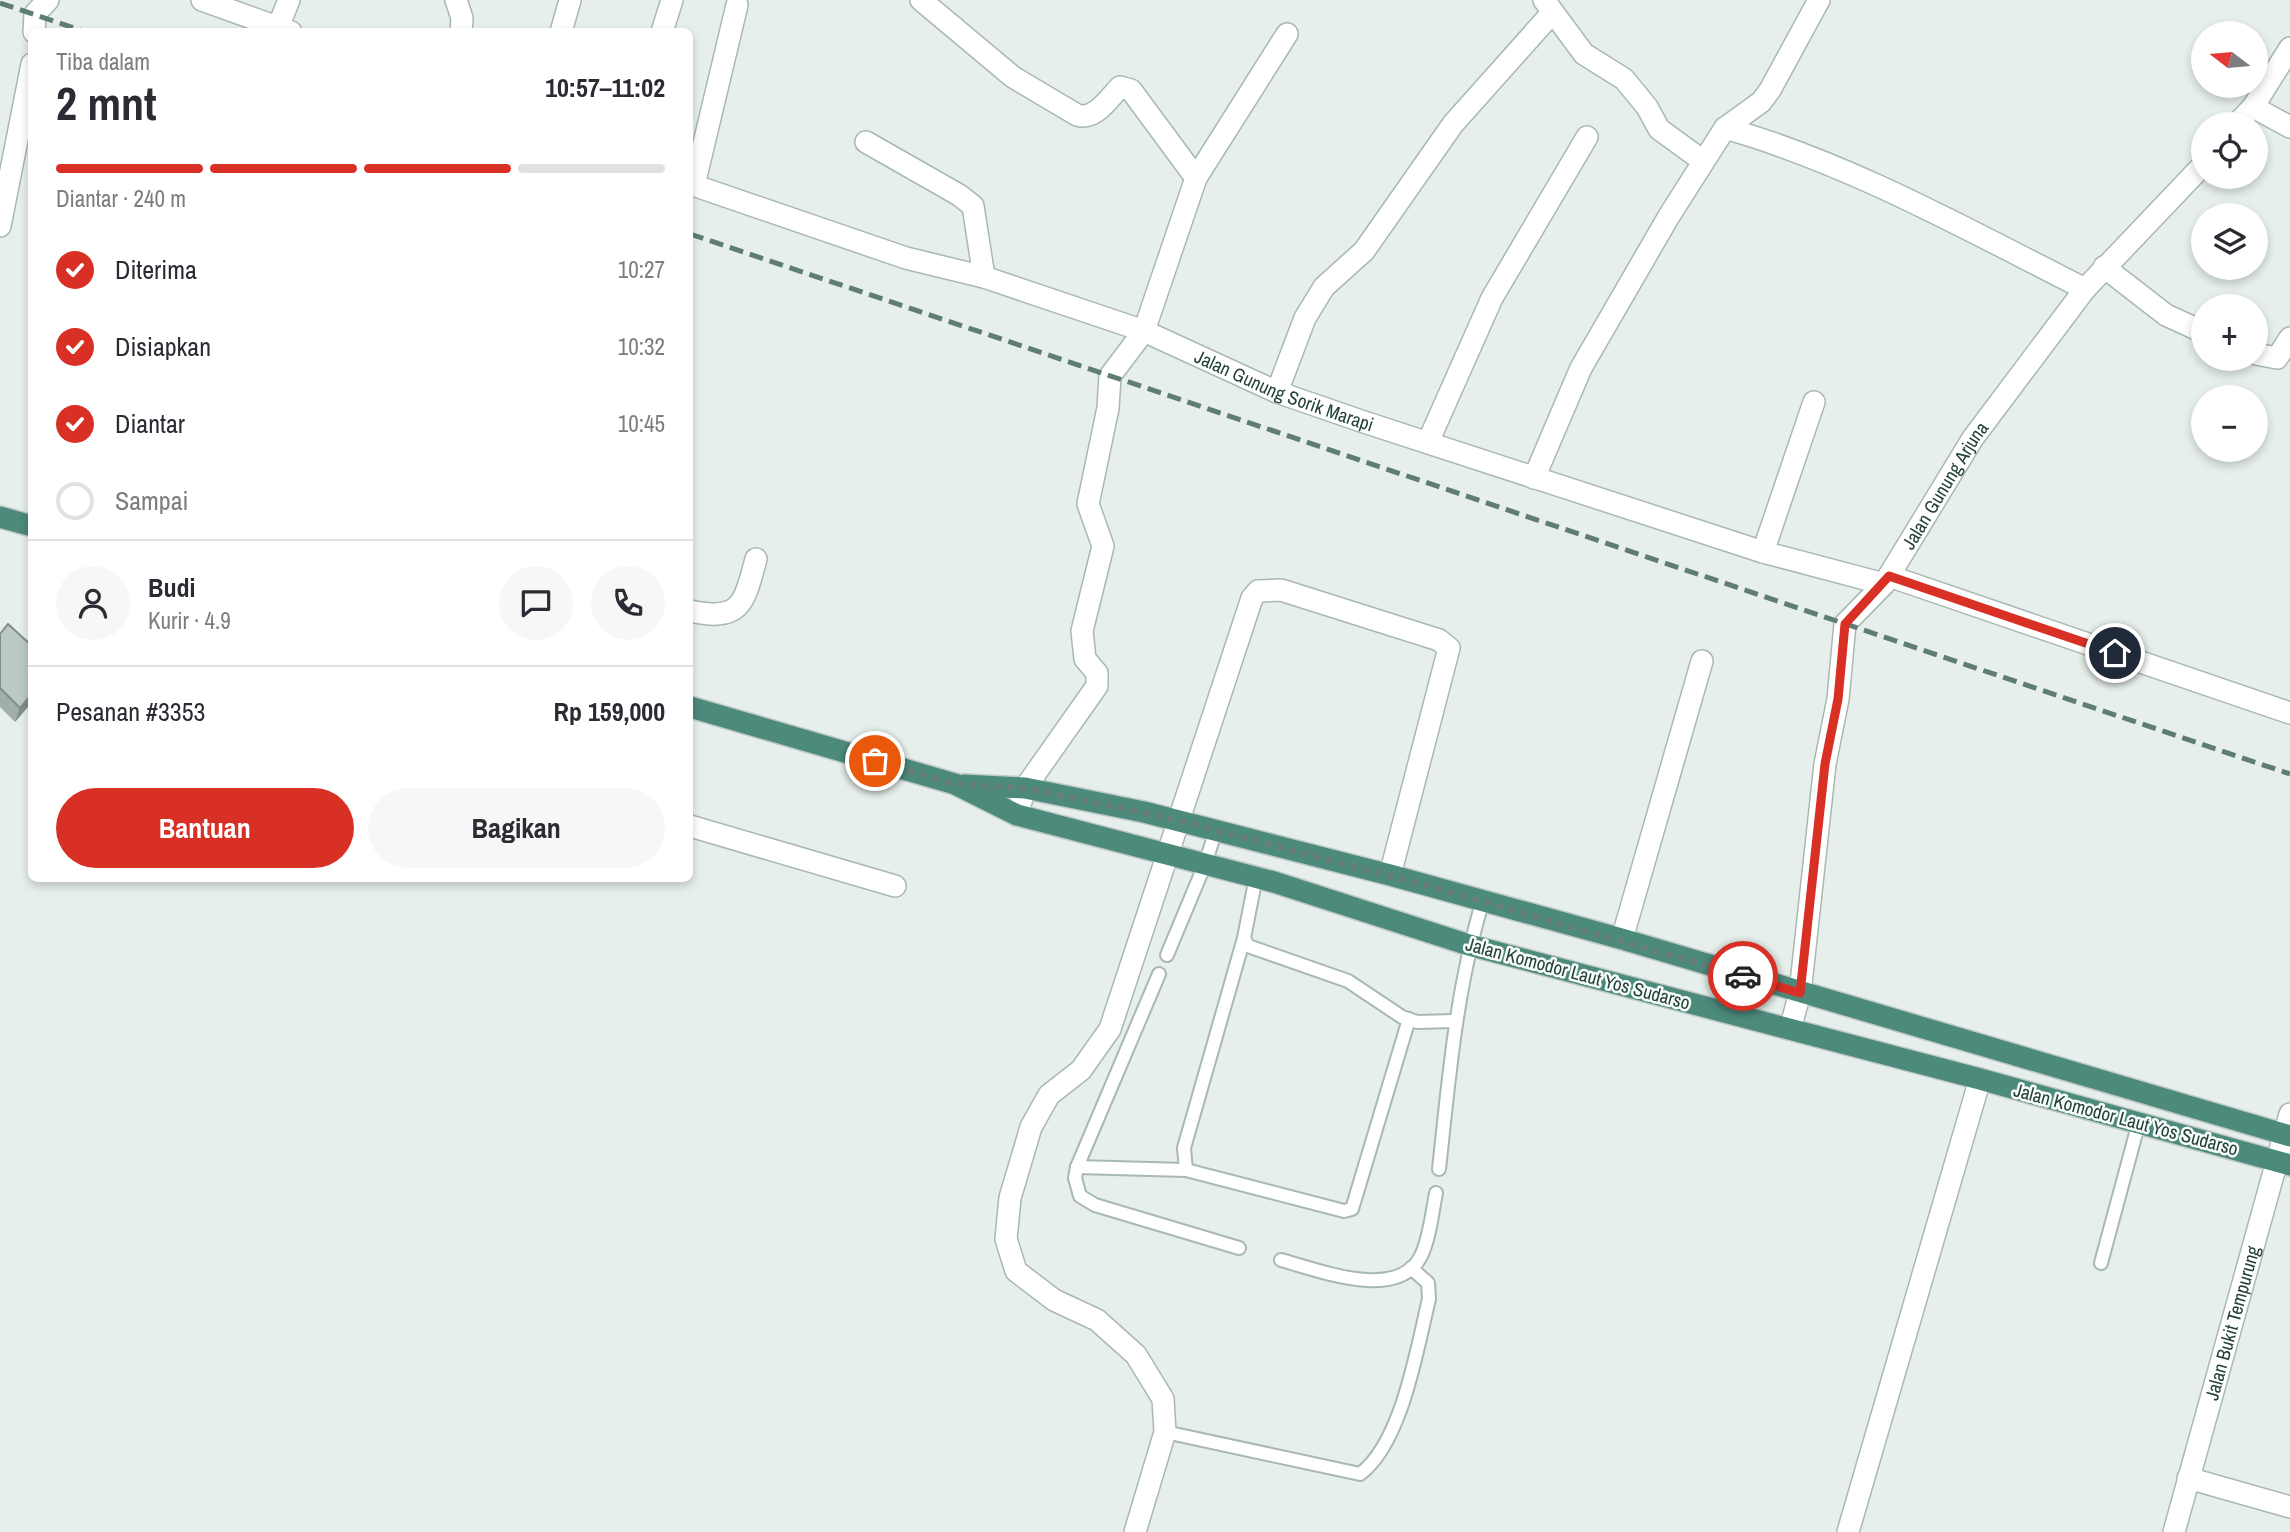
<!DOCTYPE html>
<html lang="id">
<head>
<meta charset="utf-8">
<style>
  :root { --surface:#fff; --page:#f7f7f7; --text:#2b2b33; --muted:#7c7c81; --line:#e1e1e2; --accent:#d93025 }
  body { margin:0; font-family:"Archivo Narrow",sans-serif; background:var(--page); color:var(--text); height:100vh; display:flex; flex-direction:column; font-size:26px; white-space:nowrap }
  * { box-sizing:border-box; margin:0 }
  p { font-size:23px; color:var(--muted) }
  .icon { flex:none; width:38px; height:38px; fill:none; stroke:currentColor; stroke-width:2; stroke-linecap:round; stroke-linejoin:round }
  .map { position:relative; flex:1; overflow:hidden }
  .details { position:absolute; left:28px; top:28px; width:665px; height:854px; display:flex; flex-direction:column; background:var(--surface); border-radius:10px; box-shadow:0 4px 10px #0003 }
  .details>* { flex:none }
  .needle { width:46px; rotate:286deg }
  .tools { position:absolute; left:2191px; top:21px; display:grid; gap:14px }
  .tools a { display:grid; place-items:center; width:77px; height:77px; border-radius:50%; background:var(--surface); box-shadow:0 4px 10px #0003; font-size:35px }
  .pin { position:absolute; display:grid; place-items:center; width:60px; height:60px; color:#fff; margin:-30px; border:4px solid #fff; border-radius:50%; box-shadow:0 2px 7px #0007 }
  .courier { position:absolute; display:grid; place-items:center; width:70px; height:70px; margin:-35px; border:5px solid #d93025; border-radius:50%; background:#fff; color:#222; box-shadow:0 2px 9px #0007 }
  .head em { font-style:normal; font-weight:700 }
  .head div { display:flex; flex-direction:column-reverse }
  .head { display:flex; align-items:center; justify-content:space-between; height:119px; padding:0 28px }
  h1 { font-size:46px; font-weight:700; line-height:52px }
  .bar { display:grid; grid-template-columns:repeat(4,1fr); gap:10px 7px; align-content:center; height:84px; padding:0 28px }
  .bar i { height:9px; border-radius:5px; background:var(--line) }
  .bar .selected { background:var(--accent) }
  .bar p { grid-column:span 4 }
  .line { display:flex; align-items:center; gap:18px; padding:0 28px; border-top:2px solid var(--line) }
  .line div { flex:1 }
  .round { display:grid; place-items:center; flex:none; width:74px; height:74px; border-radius:37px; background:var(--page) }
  ol { padding:0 28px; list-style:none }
  li { display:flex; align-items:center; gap:21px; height:77px }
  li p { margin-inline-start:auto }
  li .icon { padding:7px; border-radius:50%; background:var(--accent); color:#fff; stroke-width:4 }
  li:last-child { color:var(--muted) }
  li i { width:38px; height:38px; border:4px solid var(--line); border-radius:50% }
  .button { display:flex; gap:14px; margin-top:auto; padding:14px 28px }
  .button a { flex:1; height:80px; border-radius:42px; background:var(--accent); color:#fff; font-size:28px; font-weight:700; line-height:80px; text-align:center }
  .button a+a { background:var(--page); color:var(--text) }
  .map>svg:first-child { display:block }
</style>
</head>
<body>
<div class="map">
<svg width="2290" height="1532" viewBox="0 0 2290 1532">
  <rect width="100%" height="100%" fill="#e6efeb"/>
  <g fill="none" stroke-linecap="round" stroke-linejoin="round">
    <defs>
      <g id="service">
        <path d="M1256 877 1244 938 1248 946 1348 981 1402 1017 1417 1022 1454 1021"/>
        <path d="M1244 938 1184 1148 1186 1170 1344 1211 1352 1209 1409 1019"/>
        <path d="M1167 955 1205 864 1216 830"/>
        <path d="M1159 974 1077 1167 1075 1178 1080 1196 1095 1205 1239 1248"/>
        <path d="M1077 1167 1186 1170"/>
        <path d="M1439 1169C1449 1078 1456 989 1483 900"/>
        <path d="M1281 1260C1318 1270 1398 1302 1421 1256 1430 1237 1432 1213 1436 1193"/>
        <path d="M2101 1263 2139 1122"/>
        <path d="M1165 1432 1360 1474C1402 1443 1417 1348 1429 1299L1428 1283 1411 1268"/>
      </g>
      <g id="minor">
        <path d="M202 0 291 32"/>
        <path d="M456 0 462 18 461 32"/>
        <path d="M921 0 1013 77 1077 115C1095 121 1109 98 1120 87L1131 90 1196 178"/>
        <path d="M1544 0 1584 54 1624 79 1647 107 1659 129 1703 161"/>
        <path d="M278 27 289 0"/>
        <path d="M34 32 35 14 48 0"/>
        <path d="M561 32 570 0"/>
        <path d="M662 32 672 0"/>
        <path d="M2253 107 2290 127"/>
        <path d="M2237 124 2253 107 2290 48"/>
        <path d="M1725 128C1851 164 1968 230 2085 289"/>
        <path d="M866 142 959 195 973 206 984 277"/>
        <path id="s1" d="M690 184 906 258 984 277 1144 331 1277 392 1361 421 1763 552 1884 584"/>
        <path d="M694 185 737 5"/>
        <path d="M0 226 32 64"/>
        <path d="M2104 267 2166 315 2203 332"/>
        <path d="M2256 354 2277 358 2290 338"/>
        <path d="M1277 392 1305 318 1324 287 1364 251 1453 124 1552 13"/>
        <path d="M1428 442 1492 298 1587 137"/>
        <path d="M1534 478 1581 368 1669 216 1725 128 1761 102 1770 90 1819 0"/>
        <path d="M1763 552 1814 402"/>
        <path d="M1889 576 2290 713"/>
        <path d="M690 611C741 622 744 604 756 559"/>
        <path d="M1017 815 1025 788 1097 686V673L1085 659 1082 631 1103 546 1088 504 1108 408 1110 376 1144 331 1196 178 1287 34"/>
        <path d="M690 826 895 886"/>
        <path d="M1622 939 1702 661"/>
        <path id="s2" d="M1790 1029 1800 993 1825 764 1838 699 1845 624 1884 584 1973 438 2085 289 2203 165"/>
        <path d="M2188 1478 2290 1507"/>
        <path d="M1135 1532 1165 1432 1163 1399 1136 1355 1097 1320 1054 1300 1016 1271 1006 1239 1010 1198 1031 1127 1049 1095 1081 1070 1110 1029 1252 598 1258 591 1281 590 1439 640 1449 648 1390 875"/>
        <path d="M1848 1532 1980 1079"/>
        <path id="s3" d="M2174 1532 2290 1114"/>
      </g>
      <g id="trunk">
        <path d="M0 517 32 526"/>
        <path d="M690 707 955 784 1017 815 1274 882 1469 945 1980 1079 2290 1165"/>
        <path d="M964 785 1025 788 1144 812 1390 875 1622 939 2290 1136"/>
      </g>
    </defs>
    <use href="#service" stroke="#a8b8b2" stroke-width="16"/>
    <use href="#minor" stroke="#a8b8b2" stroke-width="24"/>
    <use href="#trunk" stroke="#c2cac8" stroke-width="24"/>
    <use href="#service" stroke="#fff" stroke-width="12"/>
    <use href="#minor" stroke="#fff" stroke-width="21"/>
    <use href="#trunk" stroke="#4c8a7c" stroke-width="21"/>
    <g stroke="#5f7d75" stroke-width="5" stroke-dasharray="14 7" stroke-linecap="butt">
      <path d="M0 3 86 32"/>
      <path d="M690 234 2290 774"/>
    </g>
  </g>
  <path fill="#a1aea9" d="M0 634 32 702 15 722 0 707Z"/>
  <path fill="#838d89" d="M32 694V702L15 722 20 708Z"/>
  <path fill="#bbcac4" stroke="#838d89" stroke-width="2" d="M8 624 32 646V694L20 708 0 688V634Z"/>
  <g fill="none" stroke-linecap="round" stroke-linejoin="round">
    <path stroke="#687f78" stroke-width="7" stroke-dasharray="0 12.6" d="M875 761 955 784 1025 788 1177 820 1436 888 1743 976"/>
    <path stroke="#d93025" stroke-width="9" d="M1743 976 1800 993 1825 764 1838 699 1845 624 1889 576 2115 653"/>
  </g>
  <g text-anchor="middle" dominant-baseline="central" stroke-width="5" stroke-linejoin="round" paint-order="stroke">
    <g font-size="19" fill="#24423a" stroke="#f7fbf9">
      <text stroke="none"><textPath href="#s1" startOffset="630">Jalan Gunung Sorik Marapi</textPath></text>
      <text stroke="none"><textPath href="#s2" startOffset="581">Jalan Gunung Arjuna</textPath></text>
      <text transform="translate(1578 973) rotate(15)">Jalan Komodor Laut Yos Sudarso</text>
      <text transform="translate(2126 1119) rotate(15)">Jalan Komodor Laut Yos Sudarso</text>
      <text stroke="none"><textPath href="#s3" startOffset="217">Jalan Bukit Tempurung</textPath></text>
    </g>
  </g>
</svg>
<div class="tools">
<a><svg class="needle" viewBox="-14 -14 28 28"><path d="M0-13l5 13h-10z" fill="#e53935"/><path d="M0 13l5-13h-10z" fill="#7c7c81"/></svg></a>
<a><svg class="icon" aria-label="locate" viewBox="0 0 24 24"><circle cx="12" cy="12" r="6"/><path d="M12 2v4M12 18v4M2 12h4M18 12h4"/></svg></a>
<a><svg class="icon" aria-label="layers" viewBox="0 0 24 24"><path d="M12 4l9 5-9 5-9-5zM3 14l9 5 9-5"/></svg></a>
<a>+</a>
<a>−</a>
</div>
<div class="pin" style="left:875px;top:761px;background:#ea580c"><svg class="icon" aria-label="bag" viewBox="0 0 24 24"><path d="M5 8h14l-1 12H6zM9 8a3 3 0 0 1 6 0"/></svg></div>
<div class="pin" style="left:2115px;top:653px;background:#1f2937"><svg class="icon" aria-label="home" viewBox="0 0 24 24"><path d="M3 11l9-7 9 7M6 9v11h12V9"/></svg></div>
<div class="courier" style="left:1743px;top:976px"><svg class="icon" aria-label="car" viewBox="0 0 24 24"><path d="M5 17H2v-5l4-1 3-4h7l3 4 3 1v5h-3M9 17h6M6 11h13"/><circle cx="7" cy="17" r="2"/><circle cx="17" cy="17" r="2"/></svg></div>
<section class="details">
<div class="head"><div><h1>2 mnt</h1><p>Tiba dalam</p></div><em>10:57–11:02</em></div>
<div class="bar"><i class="selected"></i><i class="selected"></i><i class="selected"></i><i></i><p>Diantar · 240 m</p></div>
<ol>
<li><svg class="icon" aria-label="check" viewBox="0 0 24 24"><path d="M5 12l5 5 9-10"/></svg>Diterima<p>10:27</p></li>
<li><svg class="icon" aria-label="check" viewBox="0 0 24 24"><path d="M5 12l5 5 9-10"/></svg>Disiapkan<p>10:32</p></li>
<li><svg class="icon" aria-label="check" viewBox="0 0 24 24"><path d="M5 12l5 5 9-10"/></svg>Diantar<p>10:45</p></li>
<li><i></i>Sampai</li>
</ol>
<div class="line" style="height:126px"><a class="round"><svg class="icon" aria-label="person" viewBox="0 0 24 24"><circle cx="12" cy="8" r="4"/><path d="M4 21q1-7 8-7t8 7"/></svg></a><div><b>Budi</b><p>Kurir · 4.9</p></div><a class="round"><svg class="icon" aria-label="chat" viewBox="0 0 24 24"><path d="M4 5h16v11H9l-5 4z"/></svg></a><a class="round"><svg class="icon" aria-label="phone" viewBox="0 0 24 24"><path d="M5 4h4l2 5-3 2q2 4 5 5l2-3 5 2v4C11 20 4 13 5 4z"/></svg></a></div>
<div class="line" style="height:91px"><div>Pesanan #3353</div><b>Rp 159,000</b></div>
<div class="button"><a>Bantuan</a><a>Bagikan</a></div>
</section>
</div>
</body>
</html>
